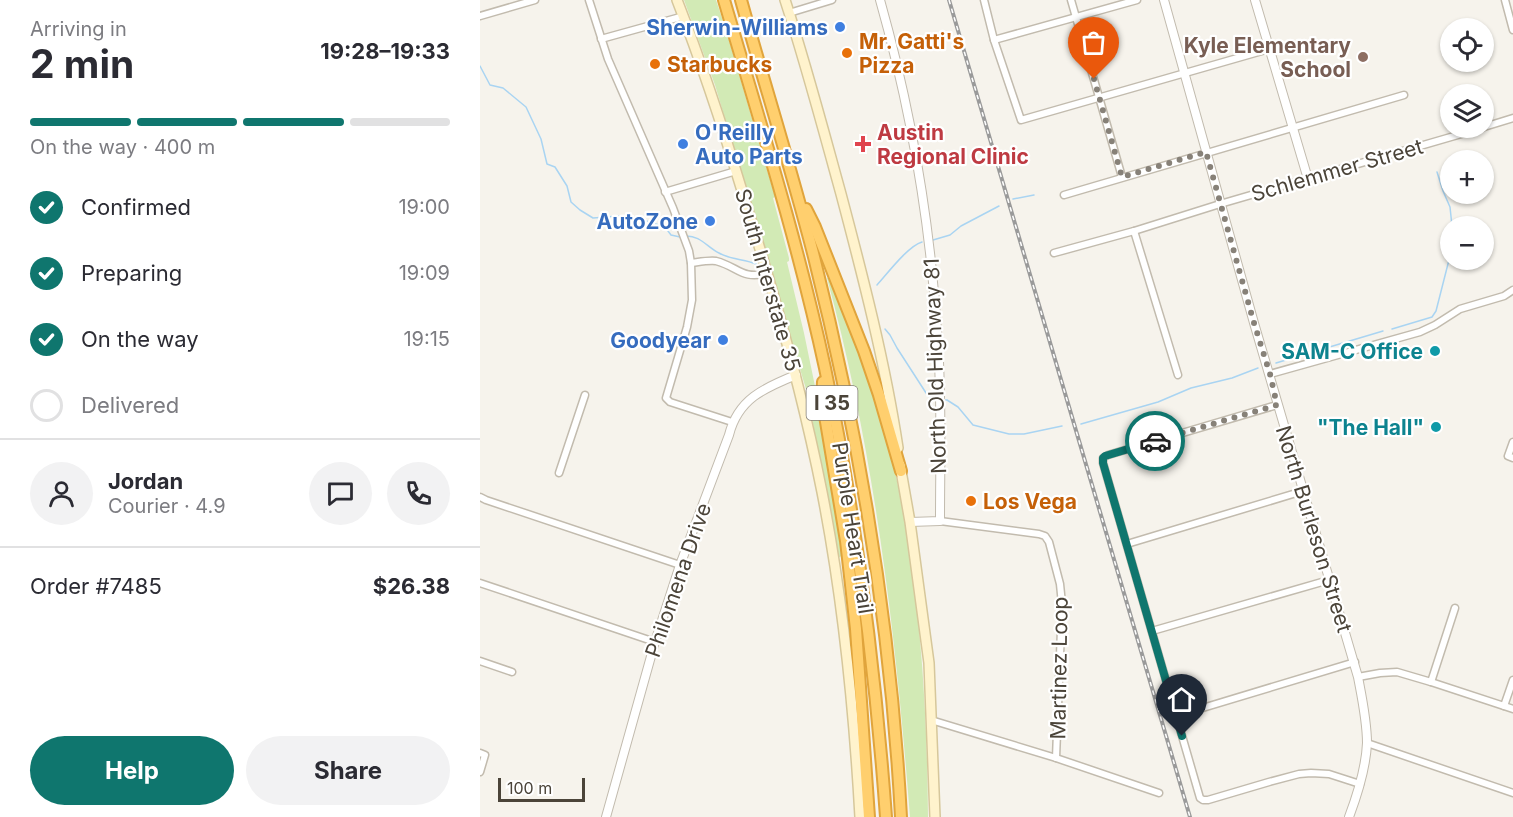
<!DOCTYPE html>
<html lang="en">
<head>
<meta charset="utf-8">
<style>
  :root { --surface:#fff; --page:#f2f2f3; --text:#2b2b33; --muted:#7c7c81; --line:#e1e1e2; --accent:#0f766e }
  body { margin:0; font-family:Inter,sans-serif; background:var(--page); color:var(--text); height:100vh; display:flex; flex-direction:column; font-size:22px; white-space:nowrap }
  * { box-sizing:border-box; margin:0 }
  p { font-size:20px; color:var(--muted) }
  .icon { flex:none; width:33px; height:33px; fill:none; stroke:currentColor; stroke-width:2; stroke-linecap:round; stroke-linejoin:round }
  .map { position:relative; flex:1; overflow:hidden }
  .details { display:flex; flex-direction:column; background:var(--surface); width:480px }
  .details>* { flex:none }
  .controls { position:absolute; left:960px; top:18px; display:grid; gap:12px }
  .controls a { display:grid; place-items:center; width:54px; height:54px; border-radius:50%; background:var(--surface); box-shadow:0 2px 4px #0004; font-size:30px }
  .scale { position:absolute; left:18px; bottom:15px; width:87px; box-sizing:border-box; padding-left:6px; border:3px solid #4b4439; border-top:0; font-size:16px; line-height:21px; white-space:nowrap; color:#4b4439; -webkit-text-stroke:4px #fff; paint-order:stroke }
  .pin { position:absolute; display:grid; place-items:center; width:51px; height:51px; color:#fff; margin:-62px -26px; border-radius:50% 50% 50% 0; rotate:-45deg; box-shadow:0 0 6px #0007 }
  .pin .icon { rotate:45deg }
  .courier { position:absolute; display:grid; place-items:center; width:60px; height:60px; margin:-30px; border:4px solid #0f766e; border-radius:50%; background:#fff; color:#222; box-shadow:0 2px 8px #0007 }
  .overview em { font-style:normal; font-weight:700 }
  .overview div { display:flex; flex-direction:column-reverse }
  .overview { display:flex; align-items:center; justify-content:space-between; height:102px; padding:0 30px }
  h1 { font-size:39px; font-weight:700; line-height:45px }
  .bar { display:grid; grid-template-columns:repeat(4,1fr); gap:9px 6px; align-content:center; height:72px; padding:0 30px }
  .bar i { height:8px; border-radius:4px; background:var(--line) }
  .bar .active { background:var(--accent) }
  .bar p { grid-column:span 4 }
  .line { display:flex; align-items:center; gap:15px; padding:0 30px; border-top:2px solid var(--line) }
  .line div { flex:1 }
  .round { display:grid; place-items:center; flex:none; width:63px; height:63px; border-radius:32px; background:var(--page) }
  ol { padding:0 30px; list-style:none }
  li { display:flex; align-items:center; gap:18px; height:66px }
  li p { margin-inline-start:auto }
  li .icon { padding:6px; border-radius:50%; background:var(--accent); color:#fff; stroke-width:4 }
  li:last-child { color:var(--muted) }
  li i { width:33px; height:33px; border:3px solid var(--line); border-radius:50% }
  .primary-button { display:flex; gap:12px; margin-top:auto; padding:12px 30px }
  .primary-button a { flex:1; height:69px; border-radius:36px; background:var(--accent); color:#fff; font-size:24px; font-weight:700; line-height:69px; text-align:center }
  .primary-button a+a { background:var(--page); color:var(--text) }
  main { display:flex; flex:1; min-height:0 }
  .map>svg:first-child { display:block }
</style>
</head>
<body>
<main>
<section class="details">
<div class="overview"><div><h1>2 min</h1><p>Arriving in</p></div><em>19:28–19:33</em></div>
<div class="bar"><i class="active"></i><i class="active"></i><i class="active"></i><i></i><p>On the way · 400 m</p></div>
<ol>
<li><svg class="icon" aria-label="check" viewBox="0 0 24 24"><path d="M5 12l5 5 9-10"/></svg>Confirmed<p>19:00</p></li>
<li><svg class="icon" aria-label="check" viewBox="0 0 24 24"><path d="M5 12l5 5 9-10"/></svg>Preparing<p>19:09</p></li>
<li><svg class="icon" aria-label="check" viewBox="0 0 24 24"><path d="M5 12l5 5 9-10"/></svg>On the way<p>19:15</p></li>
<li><i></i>Delivered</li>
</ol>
<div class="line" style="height:108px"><a class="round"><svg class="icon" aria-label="person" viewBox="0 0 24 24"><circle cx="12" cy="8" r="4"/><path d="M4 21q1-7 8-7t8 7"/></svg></a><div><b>Jordan</b><p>Courier · 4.9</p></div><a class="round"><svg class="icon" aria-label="chat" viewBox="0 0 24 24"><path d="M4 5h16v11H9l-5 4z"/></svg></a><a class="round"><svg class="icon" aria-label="phone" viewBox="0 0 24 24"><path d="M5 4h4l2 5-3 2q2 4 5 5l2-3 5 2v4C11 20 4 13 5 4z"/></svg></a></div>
<div class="line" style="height:78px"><div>Order #7485</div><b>$26.38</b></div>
<div class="primary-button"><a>Help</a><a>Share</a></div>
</section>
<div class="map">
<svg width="1033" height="817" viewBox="0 0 1033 817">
  <rect width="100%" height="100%" fill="#f6f3ec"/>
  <g fill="#d2eab5">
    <path d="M204 0H236L246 30 295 197 293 198 309 258V261L307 262 324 333 336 391 348 454 363 555 358 558 383 780 344 479 326 389 235 85Z"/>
    <path d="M351 277C373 330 395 384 408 441 438 564 447 691 448 817H430C416 636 395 454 347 278Z"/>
  </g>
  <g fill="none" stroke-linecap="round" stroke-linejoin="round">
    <g stroke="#a9d4f2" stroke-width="1.5">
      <path d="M0 66 10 85 23 88 46 107 61 139 67 164 75 167 87 186 91 202 100 210 113 218 139 216 154 217 185 227 191 235 200 237"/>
      <path d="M957 172 963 191 970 207 972 226"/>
      <path d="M533 199 554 195"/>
      <path d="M970 235V241"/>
      <path d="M205 236C220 235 227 247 239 253 251 260 265 259 276 264"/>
      <path d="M453 240 470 235 481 226 519 206"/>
      <path d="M397 285C407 274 428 246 442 242"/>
      <path d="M405 329 410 335 417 348 448 396 454 398"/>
      <path d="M912 329 952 317 956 311 970 256"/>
      <path d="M796 363 903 331"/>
      <path d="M463 400H467L478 407 493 425 529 434H544L582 426"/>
      <path d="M601 424 678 402 711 388 752 378 778 368"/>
    </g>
    <defs>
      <g id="minor">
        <path d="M109 0 128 59 193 208 209 251 211 263 212 300 207 327 186 398 190 402 252 422"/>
        <path d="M504 0 514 40 541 120 789 49"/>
        <path d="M591 0 642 177"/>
        <path d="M1025 0 1033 30"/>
        <path d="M309 13 352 0"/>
        <path d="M0 16 55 0"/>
        <path d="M121 39 204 16"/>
        <path d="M514 40 657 0"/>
        <path d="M1004 127 1033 118"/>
        <path d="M185 192 256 171"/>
        <path d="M584 195 924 95"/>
        <path d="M654 231 698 375"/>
        <path d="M574 253 654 231 740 204 1002 128"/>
        <path d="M211 263C219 262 229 260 236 261 259 267 261 280 288 273"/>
        <path d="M790 374 940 332 955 325 980 309 1024 296 1033 290"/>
        <path d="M797 405 628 455 623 458V463L720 798 723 800H728L789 782 819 774 831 773 849 774 880 784"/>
        <path d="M1033 442 1028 456 1033 458"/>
        <path d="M79 473 105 395"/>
        <path d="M0 497 6 500 200 565"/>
        <path d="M460 521 559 534 565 536 569 542 580 584 582 604 576 758"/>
        <path d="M647 544 823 491"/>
        <path d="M0 583 175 642"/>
        <path d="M672 631 849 580"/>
        <path d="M0 661 32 672"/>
        <path d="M878 677 900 673 917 672 951 682 1033 709"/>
        <path d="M951 682 975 608"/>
        <path d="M1024 706 1033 680"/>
        <path d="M696 716 875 662"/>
        <path d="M451 720 576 758 679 793"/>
        <path d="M887 743 1033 793"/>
        <path d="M0 753 5 755 0 772"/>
      </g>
      <g id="tertiary">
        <path d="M400 0C432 113 451 227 458 344 462 403 460 462 460 521L430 522"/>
        <path d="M684 0 774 323 878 677C882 698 887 721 887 743 886 768 878 793 869 817"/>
        <path d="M775 0 828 179"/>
        <path d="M126 817 175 642 200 565 249 435C258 399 284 388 316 375"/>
      </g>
      <g id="secondary">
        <path d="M197 0C222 64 243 128 263 194 294 292 322 391 342 492 363 599 374 709 380 817"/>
        <path d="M305 0C326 64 343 129 361 194 383 277 405 362 418 448"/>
        <path d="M420 465 430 522 449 663 455 817"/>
      </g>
      <g id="motorway">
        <path d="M244 0C280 122 318 243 345 368 376 516 395 666 406 817"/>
        <path d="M261 0C285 86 312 171 334 257 380 440 411 628 421 817"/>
        <path d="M326 209 335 227 384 351 399 395 421 471"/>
        <path d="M343 382 342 398 366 541 376 629 389 817"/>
      </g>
    </defs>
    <use href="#minor" stroke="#c2bbae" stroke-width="9"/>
    <use href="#tertiary" stroke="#c2bbae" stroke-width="10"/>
    <use href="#secondary" stroke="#d6c79b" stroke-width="12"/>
    <use href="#motorway" stroke="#e0a43c" stroke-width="14"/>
    <use href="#minor" stroke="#fff" stroke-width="6"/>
    <use href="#tertiary" stroke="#fff" stroke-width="8"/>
    <use href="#secondary" stroke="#fff3cd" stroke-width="9"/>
    <use href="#motorway" stroke="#ffcf6e" stroke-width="10"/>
    <defs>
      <path id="rail" d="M469 0 710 817"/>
    </defs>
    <use href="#rail" stroke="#9a9a9a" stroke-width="4"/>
    <use href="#rail" stroke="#fff" stroke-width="1.5" stroke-dasharray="4.5" stroke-linecap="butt"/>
  </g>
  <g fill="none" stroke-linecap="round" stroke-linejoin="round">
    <path stroke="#878178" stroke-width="6" stroke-dasharray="0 10.8" d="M614 79 642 177 726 152 774 323 790 374 797 405 675 441"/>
    <path stroke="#0f766e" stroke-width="8" d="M675 441 625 456 623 458V463L702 736"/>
  </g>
  <g fill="#3f7fe0" stroke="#fff" stroke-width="2">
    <circle cx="360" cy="27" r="6"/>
    <circle cx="203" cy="144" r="6"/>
    <circle cx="230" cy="221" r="6"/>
    <circle cx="243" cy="340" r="6"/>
  </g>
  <g fill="#e8710a" stroke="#fff" stroke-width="2">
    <circle cx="367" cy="53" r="6"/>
    <circle cx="175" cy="64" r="6"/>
    <circle cx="491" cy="501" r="6"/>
  </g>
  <circle fill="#8d6e63" stroke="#fff" stroke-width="2" cx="883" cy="57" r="6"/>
  <path fill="#e0444e" stroke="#fff" stroke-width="2" d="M380 135h6v6h6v6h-6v6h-6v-6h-6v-6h6z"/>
  <g fill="#0f9aa8" stroke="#fff" stroke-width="2">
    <circle cx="955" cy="351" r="6"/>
    <circle cx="956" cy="427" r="6"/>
  </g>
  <g text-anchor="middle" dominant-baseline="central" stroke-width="4.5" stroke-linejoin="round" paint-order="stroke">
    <rect fill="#fff" stroke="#817c74" stroke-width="1.5" x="326.5" y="386" width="51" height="34" rx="4.5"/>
    <g font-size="20" font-weight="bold" fill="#4b4439">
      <text x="352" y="403">I 35</text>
    </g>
    <g font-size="21" font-weight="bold" fill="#366cbe" stroke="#fff" text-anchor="end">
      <text x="348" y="27">Sherwin-Williams</text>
      <text x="215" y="132" text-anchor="start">O'Reilly<tspan x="215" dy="24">Auto Parts</tspan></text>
      <text x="218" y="221">AutoZone</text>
      <text x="231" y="340">Goodyear</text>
    </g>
    <g font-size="21" font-weight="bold" fill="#c56008" stroke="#fff" text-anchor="start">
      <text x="379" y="41">Mr. Gatti's<tspan x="379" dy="24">Pizza</tspan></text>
      <text x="187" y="64">Starbucks</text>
      <text x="503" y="501">Los Vega</text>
    </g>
    <g font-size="21" font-weight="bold" fill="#785e54" stroke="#fff" text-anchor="end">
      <text x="871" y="45">Kyle Elementary<tspan x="871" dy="24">School</tspan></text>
    </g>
    <g font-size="21" font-weight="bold" fill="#be3a42" stroke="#fff" text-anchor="start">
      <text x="397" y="132">Austin<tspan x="397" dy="24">Regional Clinic</tspan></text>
    </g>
    <g font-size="21" fill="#4b4439" stroke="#fff">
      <text transform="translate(857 170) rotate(-16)">Schlemmer Street</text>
      <text transform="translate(288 280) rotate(74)">South Interstate 35</text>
      <text transform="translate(455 366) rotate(-92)">North Old Highway 81</text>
      <text transform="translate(373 528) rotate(81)">Purple Heart Trail</text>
      <text transform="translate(834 529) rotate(73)">North Burleson Street</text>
      <text transform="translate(198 580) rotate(-71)">Philomena Drive</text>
      <text transform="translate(579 668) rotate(-89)">Martinez Loop</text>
    </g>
    <g font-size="21" font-weight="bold" fill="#0d838f" stroke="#fff" text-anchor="end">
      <text x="943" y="351">SAM-C Office</text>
      <text x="944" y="427">"The Hall"</text>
    </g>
  </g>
</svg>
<div class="controls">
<a><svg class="icon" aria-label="locate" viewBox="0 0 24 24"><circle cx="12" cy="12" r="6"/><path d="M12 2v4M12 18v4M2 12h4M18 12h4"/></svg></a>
<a><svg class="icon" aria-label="layers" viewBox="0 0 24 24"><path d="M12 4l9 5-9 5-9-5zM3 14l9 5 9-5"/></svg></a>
<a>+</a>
<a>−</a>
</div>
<div class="scale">100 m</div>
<div class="pin" style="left:614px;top:79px;background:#ea580c"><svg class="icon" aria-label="bag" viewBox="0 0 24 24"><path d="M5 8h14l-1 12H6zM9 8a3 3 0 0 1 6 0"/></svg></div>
<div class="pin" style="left:702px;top:736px;background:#1f2937"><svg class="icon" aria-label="home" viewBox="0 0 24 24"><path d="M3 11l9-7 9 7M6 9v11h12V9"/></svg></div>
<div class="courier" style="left:675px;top:441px"><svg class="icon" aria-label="car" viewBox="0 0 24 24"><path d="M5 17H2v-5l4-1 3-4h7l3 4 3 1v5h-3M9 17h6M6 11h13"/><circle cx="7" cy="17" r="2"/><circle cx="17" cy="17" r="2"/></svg></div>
</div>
</main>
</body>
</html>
